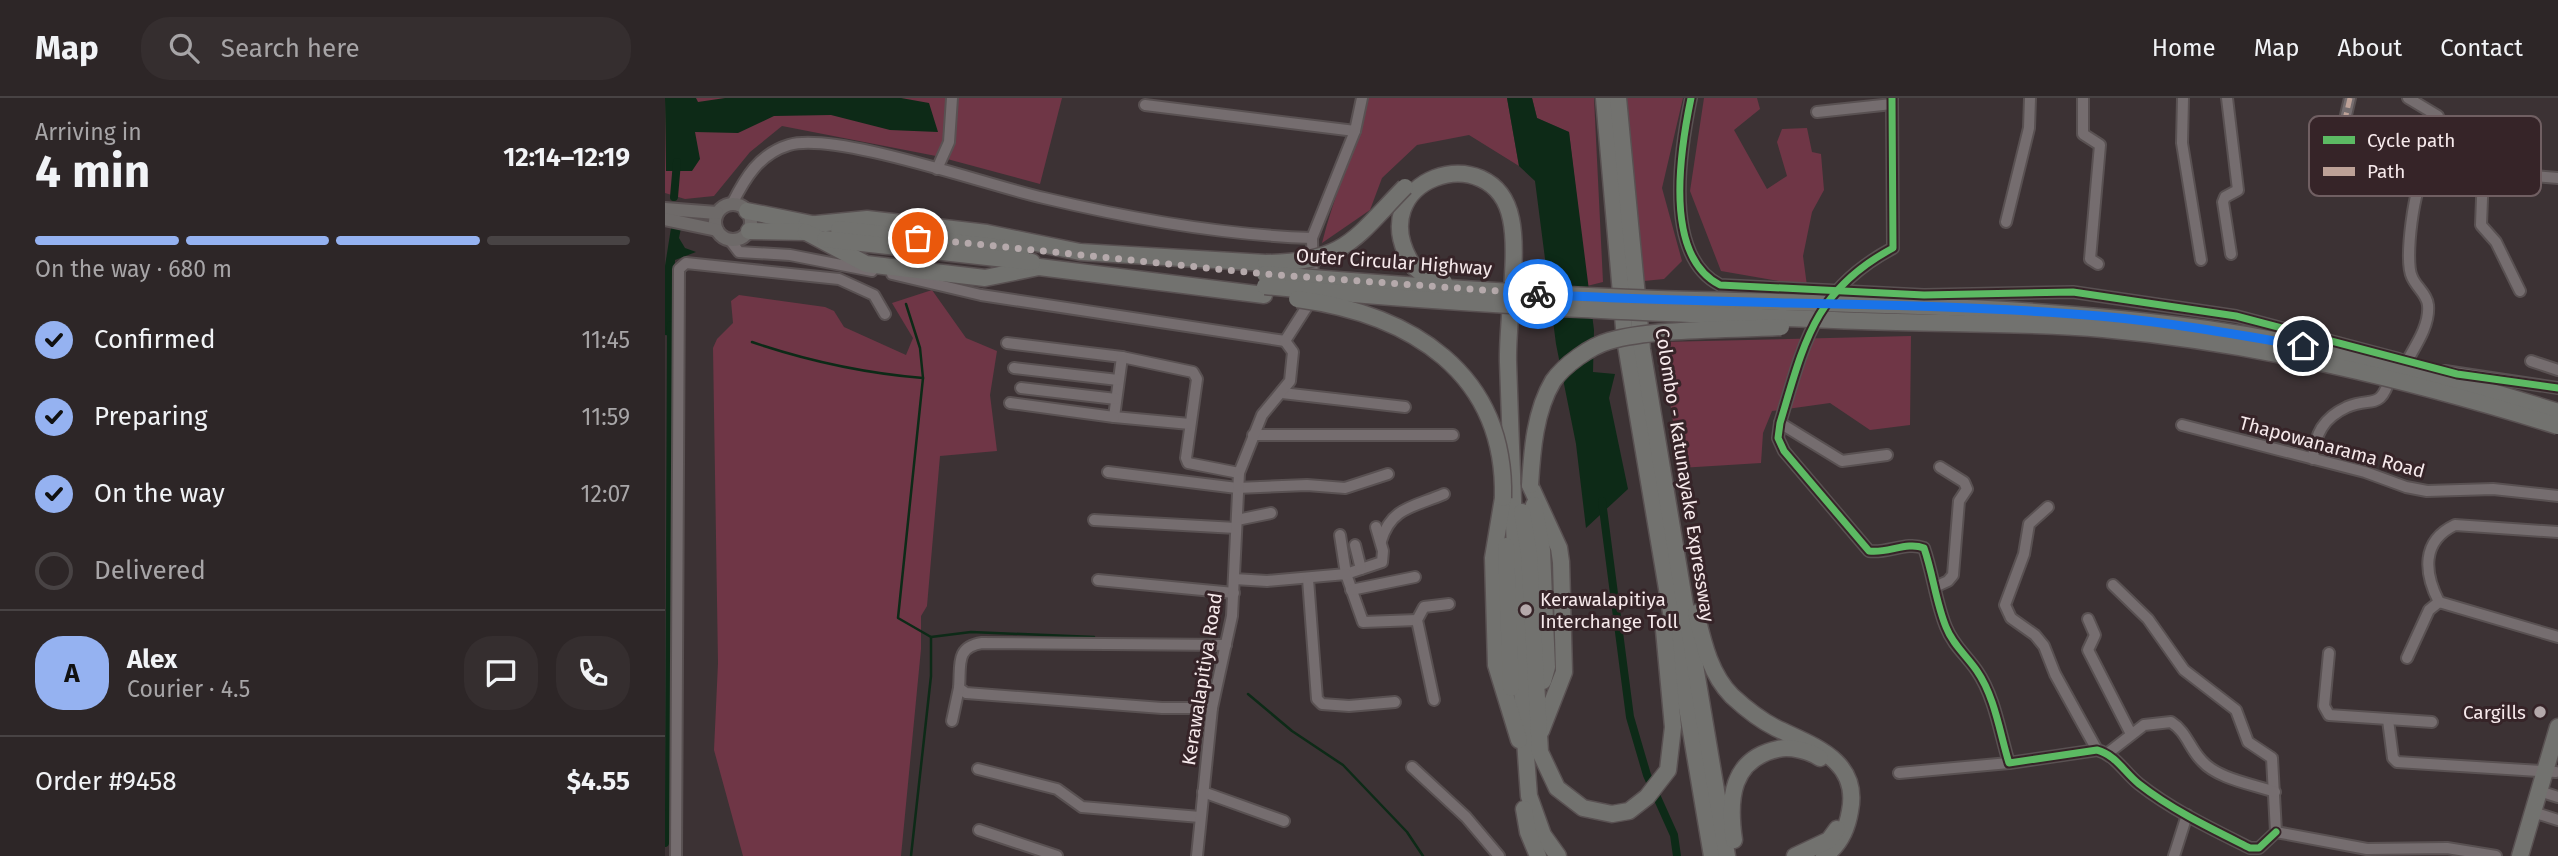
<!DOCTYPE html>
<html lang="en">
<head>
<meta charset="utf-8">
<style>
  :root { --surface:#2d2627; --page:#352e2f; --text:#f1f3f6; --muted:#a7a5a7; --line:#484344; --accent:#95b2f1 }
  body { margin:0; font-family:"Fira Sans",sans-serif; background:var(--page); color:var(--text); height:100vh; display:flex; flex-direction:column; font-size:26px; white-space:nowrap }
  * { box-sizing:border-box; margin:0 }
  p { font-size:23px; color:var(--muted) }
  .icon { flex:none; width:38px; height:38px; fill:none; stroke:currentColor; stroke-width:2; stroke-linecap:round; stroke-linejoin:round }
  .map { position:relative; flex:1; overflow:hidden }
  .drawer { display:flex; flex-direction:column; background:var(--surface); width:665px }
  .drawer>* { flex:none }
  .pin { position:absolute; display:grid; place-items:center; width:60px; height:60px; color:#fff; margin:-30px; border:4px solid #fff; border-radius:50%; box-shadow:0 2px 7px #0007 }
  .courier { position:absolute; display:grid; place-items:center; width:70px; height:70px; margin:-35px; border:5px solid #1a73e8; border-radius:50%; background:#fff; color:#222; box-shadow:0 2px 9px #0007 }
  .summary em { font-style:normal; font-weight:700 }
  .summary div { display:flex; flex-direction:column-reverse }
  .summary { display:flex; align-items:center; justify-content:space-between; height:119px; padding:0 35px }
  h1 { font-size:46px; font-weight:700; line-height:52px }
  .bar { display:grid; grid-template-columns:repeat(4,1fr); gap:10px 7px; align-content:center; height:84px; padding:0 35px }
  .bar i { height:9px; border-radius:5px; background:var(--line) }
  .bar .on { background:var(--accent) }
  .bar p { grid-column:span 4 }
  .line { display:flex; align-items:center; gap:18px; padding:0 35px; border-top:2px solid var(--line) }
  .line div { flex:1 }
  .round { display:grid; place-items:center; flex:none; width:74px; height:74px; border-radius:28px; background:var(--page) }
  ol { padding:0 35px; list-style:none }
  li { display:flex; align-items:center; gap:21px; height:77px }
  li p { margin-inline-start:auto }
  li .icon { padding:7px; border-radius:50%; background:var(--accent); color:#111; stroke-width:4 }
  li:last-child { color:var(--muted) }
  li i { width:38px; height:38px; border:4px solid var(--line); border-radius:50% }
  header { display:flex; align-items:center; gap:42px; box-sizing:border-box; height:98px; padding:0 35px; background:var(--surface); border-bottom:2px solid var(--line) }
  header strong { font-size:33px }
  nav { display:flex; gap:38px; margin-inline-start:auto; font-size:24px }
  .search { width:490px; height:63px; background:var(--page); display:flex; align-items:center; gap:18px; box-sizing:border-box; padding:0 24px; border-radius:28px; color:var(--muted); font-size:26px }
  main { display:flex; flex:1; min-height:0 }
  .map>svg:first-child { display:block }
</style>
</head>
<body>
<header>
<strong>Map</strong>
<div class="search"><svg class="icon" aria-label="search" viewBox="0 0 24 24"><circle cx="10" cy="10" r="6"/><path d="M15 15l6 6"/></svg>Search here</div>
<nav><a>Home</a><a>Map</a><a>About</a><a>Contact</a></nav>
</header>
<main>
<section class="drawer">
<div class="summary"><div><h1>4 min</h1><p>Arriving in</p></div><em>12:14–12:19</em></div>
<div class="bar"><i class="on"></i><i class="on"></i><i class="on"></i><i></i><p>On the way · 680 m</p></div>
<ol>
<li><svg class="icon" aria-label="check" viewBox="0 0 24 24"><path d="M5 12l5 5 9-10"/></svg>Confirmed<p>11:45</p></li>
<li><svg class="icon" aria-label="check" viewBox="0 0 24 24"><path d="M5 12l5 5 9-10"/></svg>Preparing<p>11:59</p></li>
<li><svg class="icon" aria-label="check" viewBox="0 0 24 24"><path d="M5 12l5 5 9-10"/></svg>On the way<p>12:07</p></li>
<li><i></i>Delivered</li>
</ol>
<div class="line" style="height:126px"><b class="round" style="background:var(--accent);color:#111">A</b><div><b>Alex</b><p>Courier · 4.5</p></div><a class="round"><svg class="icon" aria-label="chat" viewBox="0 0 24 24"><path d="M4 5h16v11H9l-5 4z"/></svg></a><a class="round"><svg class="icon" aria-label="phone" viewBox="0 0 24 24"><path d="M5 4h4l2 5-3 2q2 4 5 5l2-3 5 2v4C11 20 4 13 5 4z"/></svg></a></div>
<div class="line" style="height:91px"><div>Order #9458</div><b>$4.55</b></div>
</section>
<div class="map">
<svg width="1893" height="758" viewBox="0 0 1893 758">
  <rect width="100%" height="100%" fill="#3c3234"/>
  <g fill="#6f3646">
    <path d="M0 0H397L375 86 271 58 117 28 85 54 49 98 20 101 0 95Z"/>
    <path d="M701 0H842L854 68 804 37 752 47 717 80 705 112 657 145C669 96 691 50 701 0Z"/>
    <path d="M867 0H929L938 184 922 188 904 34 872 20Z"/>
    <path d="M961 0H1018L997 90 1017 163 999 181 979 183Z"/>
    <path d="M1039 0H1092L1095 11 1069 32 1102 91 1122 78 1112 44 1117 31 1142 30 1147 54 1156 56 1159 92 1147 114 1138 158 1142 188 1056 173 1025 93Z"/>
    <path d="M267 192 301 240 332 253 325 297 332 353 275 358 262 508 256 518V551L236 758H78L49 652 53 565 48 250 52 241 68 225 66 203 74 197 160 209 169 213 179 229 241 257 248 240 227 205Z"/>
    <path d="M1246 238 1245 327 1205 332 1165 305 1107 313 1098 335 1096 365 1015 370 996 244Z"/>
  </g>
  <g fill="#0d2a17">
    <path d="M0 0H31L33 4 60 0H236L264 5 273 34 225 32 166 17 109 18 73 35 30 34 35 61 27 73H1Z"/>
    <path d="M842 0H867L872 20 904 34 929 232 928 274 950 276 944 300 963 391 921 430 911 346 891 246 870 83 854 68Z"/>
    <path d="M6 130H16L14 140 20 150 31 154 10 162 8 238 0 237V168Z"/>
  </g>
  <g fill="none" stroke-linecap="round" stroke-linejoin="round">
    <g stroke="#0d2a17" stroke-width="2.5">
      <path d="M241 206 255 250 258 280 233 520 266 539V578L246 758"/>
      <path d="M87 244C143 263 198 275 258 280"/>
      <path d="M266 539 306 534 429 539"/>
      <path d="M583 596 627 633 678 667 742 734 758 758"/>
    </g>
    <g stroke="#0d2a17" stroke-width="8">
      <path d="M9 99 12 64"/>
      <path d="M937 403 965 619 982 677 1009 737 1012 758"/>
      <path d="M0 745 4 716 6 227"/>
    </g>
    <defs>
      <g id="minor">
        <path d="M1026 0C1015 53 998 158 1055 187L1259 197 1408 194 1571 218 1734 261"/>
        <path d="M1227 0 1228 150C1149 192 1139 245 1115 325L1113 340 1119 353 1204 453C1222 456 1242 443 1259 450 1268 476 1271 505 1281 529 1288 547 1301 557 1312 573 1330 599 1335 636 1344 665L1432 652C1451 657 1459 674 1474 686 1507 712 1547 731 1585 750H1594L1611 734"/>
        <path d="M1418 0V36L1435 47 1425 161 1433 166"/>
        <path d="M1518 0 1517 45 1536 162"/>
        <path d="M1562 0 1573 92 1560 99 1558 104 1566 156"/>
        <path d="M1685 0 1674 47 1678 56 1692 62"/>
        <path d="M1743 0 1773 18 1779 50 1792 68 1818 74 1893 80"/>
        <path d="M480 7 690 33"/>
        <path d="M1152 14 1227 6"/>
        <path d="M272 71 284 44 287 0"/>
        <path d="M1818 74 1816 127 1831 144 1855 193"/>
        <path d="M67 106C80 80 94 56 124 47 170 33 325 88 379 100 467 121 556 137 647 140"/>
        <path d="M1341 124 1364 30 1365 0"/>
        <path d="M65 142 74 154 125 157 207 173"/>
        <path d="M227 176 316 197 620 243"/>
        <path d="M342 245 457 259 528 274 532 281 521 360 523 365 574 375"/>
        <path d="M457 259 449 319 525 326"/>
        <path d="M1742 263C1751 247 1765 227 1763 207 1762 196 1751 189 1747 179 1739 163 1749 85 1761 73L1792 68"/>
        <path d="M1866 263 1893 272"/>
        <path d="M349 270 453 282"/>
        <path d="M1780 273 1893 290"/>
        <path d="M356 290 451 301"/>
        <path d="M617 295 740 309"/>
        <path d="M345 305 449 319"/>
        <path d="M1115 325 1177 363 1222 357"/>
        <path d="M1517 327 1700 374 1741 389 1762 393 1828 391 1893 398"/>
        <path d="M588 337H788"/>
        <path d="M1648 361C1650 336 1658 320 1682 309 1708 298 1715 314 1726 277"/>
        <path d="M443 374 572 390 642 387 680 390 723 376"/>
        <path d="M1383 409 1364 426 1359 456 1340 507 1346 520 1370 537 1379 548 1390 576 1432 652"/>
        <path d="M429 422 571 430"/>
        <path d="M572 422 606 415"/>
        <path d="M675 437 681 476 717 464 718 453 711 429"/>
        <path d="M716 443C726 409 749 409 779 396"/>
        <path d="M690 447 696 471"/>
        <path d="M569 481 602 483 681 476 698 524 752 522"/>
        <path d="M643 481 652 601 657 606 684 608 730 604"/>
        <path d="M433 482 569 495"/>
        <path d="M1448 487 1483 521 1519 572 1571 612 1583 644 1607 660 1611 734"/>
        <path d="M1272 488 1283 483 1288 477 1294 403 1302 391 1299 384 1275 369"/>
        <path d="M686 492 750 479"/>
        <path d="M1774 504C1759 475 1756 443 1790 427L1893 434"/>
        <path d="M1423 521 1430 537 1423 552 1466 636"/>
        <path d="M1664 555 1659 608 1664 617 1767 624"/>
        <path d="M1742 560 1764 512 1774 504 1893 539"/>
        <path d="M769 602 752 522 759 509 784 506"/>
        <path d="M547 610H497L301 595 294 590C296 567 290 549 317 545L561 547"/>
        <path d="M1723 622 1728 660 1732 664 1891 674"/>
        <path d="M287 623 294 590"/>
        <path d="M1443 655 1479 627 1506 624C1522 634 1524 650 1537 663 1553 681 1587 686 1610 694"/>
        <path d="M747 669 801 719 834 758"/>
        <path d="M313 671 392 691 417 709 535 719"/>
        <path d="M1234 675 1344 665"/>
        <path d="M1874 693 1893 699"/>
        <path d="M538 694 619 723"/>
        <path d="M1868 714 1893 722"/>
        <path d="M314 732 392 758"/>
        <path d="M1611 734 1702 751 1782 750 1831 758"/>
        <path d="M11 758 14 171 21 165 174 181 209 197 220 216"/>
        <path d="M532 758 547 610 567 518 574 375 597 317 625 283 628 254 620 243 643 207 648 188 647 140 690 33 697 0"/>
        <path d="M1509 758 1522 717"/>
      </g>
      <g id="major">
        <circle cx="68" cy="124" r="18"/>
        <path d="M0 111 52 115"/>
        <path d="M0 121 52 132"/>
      </g>
      <g id="highway">
        <path d="M939 0 960 241 1047 758"/>
        <path d="M953 0 977 251 1062 758"/>
        <path d="M82 113 152 127"/>
        <path d="M141 127 202 121 322 135 415 154 601 165"/>
        <path d="M174 131 357 152"/>
        <path d="M84 133 141 134"/>
        <path d="M141 134 201 166 320 180 374 169 599 197"/>
        <path d="M160 141 367 164"/>
        <path d="M748 168C693 80 829 37 846 121 854 158 842 222 843 264 848 409 853 554 864 698L878 737 893 758"/>
        <path d="M865 387 894 450 896 464 899 574 876 633"/>
        <path d="M838 400 828 460 831 567 854 642"/>
        <path d="M869 407 877 452 882 569 878 583"/>
        <path d="M857 414 864 456 875 654 892 690 918 710 947 716 964 713 982 699 1003 672 1008 629 999 532"/>
        <path d="M841 448 846 590"/>
        <path d="M1031 515C1038 544 1045 576 1067 598 1080 610 1095 622 1111 630 1148 648 1195 662 1185 713 1182 731 1174 748 1159 758"/>
        <path d="M859 711 863 734 873 758"/>
        <path d="M1069 742C1063 701 1066 661 1113 651 1125 648 1145 653 1155 660"/>
        <path d="M1130 758 1164 742 1172 731"/>
        <path d="M1855 758 1893 629"/>
      </g>
    </defs>
    <use href="#minor" stroke="#595152" stroke-width="14"/>
    <use href="#major" stroke="#595152" stroke-width="16"/>
    <use href="#highway" stroke="#595152" stroke-width="19"/>
    <use href="#minor" stroke="#756d6f" stroke-width="10"/>
    <use href="#major" stroke="#6e6a69" stroke-width="12"/>
    <use href="#highway" stroke="#72726f" stroke-width="16"/>
    <defs>
      <g id="highway-bridge">
        <path d="M601 165C681 164 689 141 740 89"/>
        <path d="M748 168 761 179 779 184"/>
        <path d="M600 176C731 187 861 196 993 201 1176 206 1360 206 1542 231 1661 248 1779 278 1893 314"/>
        <path d="M600 188C798 208 996 215 1196 223 1276 226 1357 224 1438 231 1593 245 1745 282 1893 328"/>
        <path d="M632 201C745 216 841 274 838 400"/>
        <path d="M865 387C867 353 870 313 888 283 899 267 926 248 944 243 989 230 1067 232 1116 229"/>
      </g>
    </defs>
    <use href="#highway-bridge" stroke="#595152" stroke-width="19" stroke-linecap="butt"/>
    <use href="#highway-bridge" stroke="#72726f" stroke-width="16"/>
    <path stroke="#bda197" stroke-width="5" stroke-dasharray="10 5" stroke-linecap="butt" d="M1685 0 1674 47 1678 56 1692 62"/>
    <defs>
      <g id="cycleway">
        <path d="M1026 0C1015 53 998 158 1055 187L1259 197 1408 194 1571 218 1792 276 1893 290"/>
        <path d="M1227 0 1228 150C1149 192 1139 245 1115 325L1113 340 1119 353 1204 453C1222 456 1242 443 1259 450 1268 476 1271 505 1281 529 1288 547 1301 557 1312 573 1330 599 1335 636 1344 665L1432 652C1451 657 1459 674 1474 686 1507 712 1547 731 1585 750H1594L1611 734"/>
      </g>
    </defs>
    <use href="#cycleway" stroke="#362428" stroke-width="11"/>
    <use href="#cycleway" stroke="#5cba63" stroke-width="7"/>
  </g>
  <g fill="none" stroke-linecap="round" stroke-linejoin="round">
    <path stroke="#b5a9ab" stroke-width="7" stroke-dasharray="0 12.6" d="M253 140 600 176 873 196"/>
    <path stroke="#1a73e8" stroke-width="9" d="M873 196C1059 208 1247 202 1434 218 1502 224 1570 236 1638 248"/>
  </g>
  <g fill="#b5a9ab" stroke="#362428" stroke-width="2.5">
    <circle cx="861" cy="512" r="7"/>
    <circle cx="1875" cy="614" r="7"/>
  </g>
  <g text-anchor="middle" dominant-baseline="central" stroke-width="6" stroke-linejoin="round" paint-order="stroke">
    <g font-size="19" fill="#f6e9eb" stroke="#362428">
      <text transform="translate(729 164) rotate(4)">Outer Circular Highway</text>
      <text transform="translate(1667 349) rotate(15)">Thapowanarama Road</text>
      <text transform="translate(1020 377) rotate(81)">Colombo - Katunayake Expressway</text>
      <text transform="translate(537 581) rotate(-81)">Kerawalapitiya Road</text>
    </g>
    <g font-size="19" fill="#f6e9eb" stroke="#362428" text-anchor="start">
      <text x="875" y="501">Kerawalapitiya<tspan x="875" dy="22">Interchange Toll</tspan></text>
      <text x="1861" y="614" text-anchor="end">Cargills</text>
    </g>
  </g>
  <rect x="1644" y="18" width="232" height="80" rx="10" fill="#362428" stroke="#705f62" stroke-width="2"/>
  <rect x="1658" y="38" width="32" height="8" fill="#5cba63"/>
  <rect x="1658" y="69" width="32" height="9" fill="#bda197"/>
  <g font-size="19" fill="#f6e9eb">
    <text x="1702" y="49">Cycle path</text>
    <text x="1702" y="80">Path</text>
  </g>
</svg>
<div class="pin" style="left:253px;top:140px;background:#ea580c"><svg class="icon" aria-label="bag" viewBox="0 0 24 24"><path d="M5 8h14l-1 12H6zM9 8a3 3 0 0 1 6 0"/></svg></div>
<div class="pin" style="left:1638px;top:248px;background:#1f2937"><svg class="icon" aria-label="home" viewBox="0 0 24 24"><path d="M3 11l9-7 9 7M6 9v11h12V9"/></svg></div>
<div class="courier" style="left:873px;top:196px"><svg class="icon" aria-label="bike" viewBox="0 0 24 24"><circle cx="6" cy="16" r="4"/><circle cx="18" cy="16" r="4"/><path d="M6 16l4-8h5l3 8M10 8l3 8H6M13 5h3"/></svg></div>
</div>
</main>
</body>
</html>
